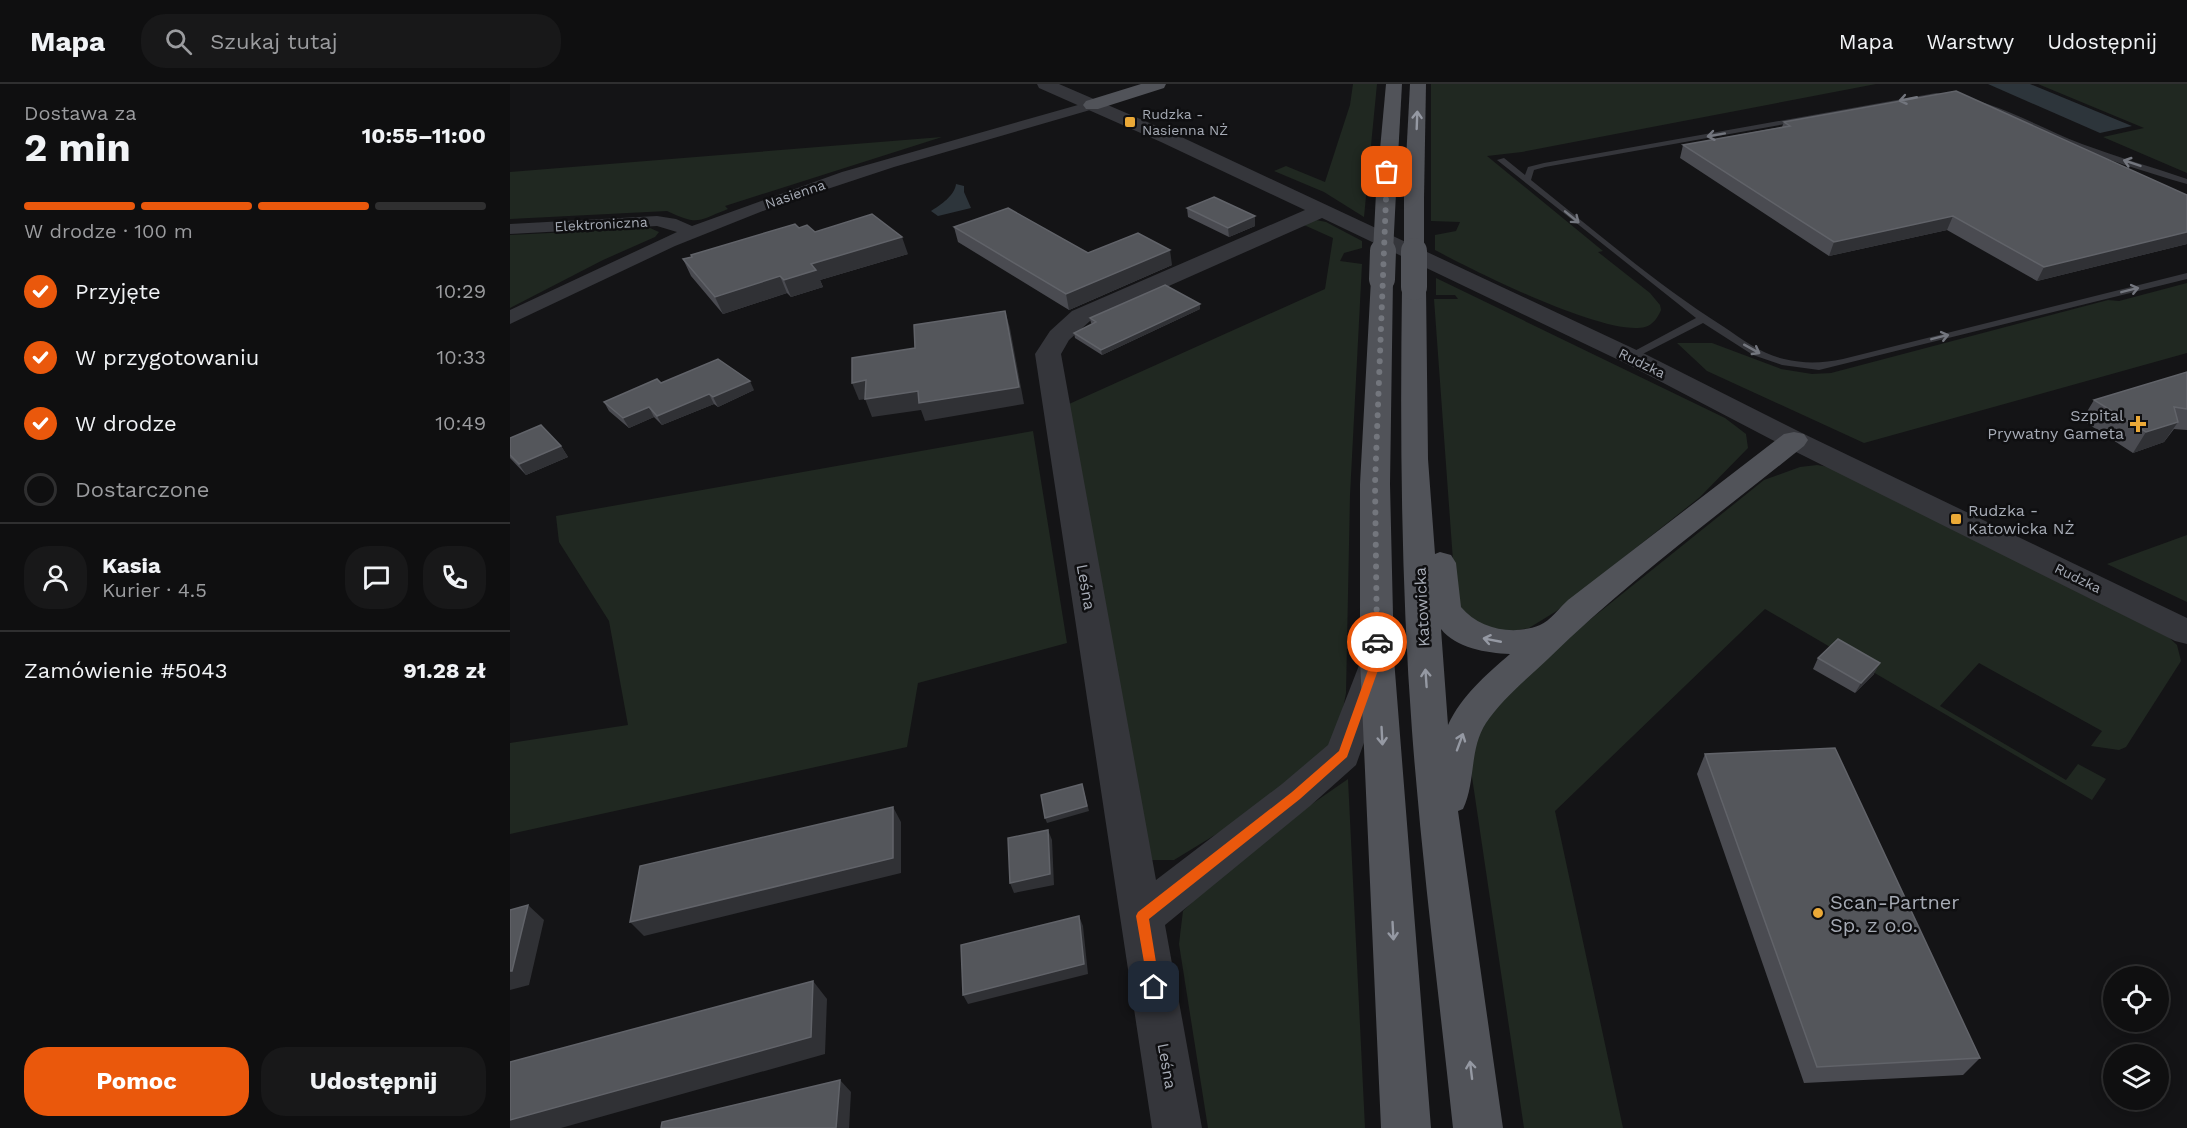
<!DOCTYPE html>
<html lang="pl">
<head>
<meta charset="utf-8">
<style>
  :root { --surface:#0f0f10; --page:#181819; --text:#f1f3f6; --muted:#9b9c9f; --line:#2f2f30; --accent:#ea580c }
  body { margin:0; font-family:"Work Sans",sans-serif; background:var(--page); color:var(--text); height:100vh; display:flex; flex-direction:column; font-size:22px; white-space:nowrap }
  * { box-sizing:border-box; margin:0 }
  p { font-size:20px; color:var(--muted) }
  .icon { flex:none; width:33px; height:33px; fill:none; stroke:currentColor; stroke-width:2; stroke-linecap:round; stroke-linejoin:round }
  .map { position:relative; flex:1; overflow:hidden }
  .side { display:flex; flex-direction:column; background:var(--surface); width:510px }
  .side>* { flex:none }
  .controls { position:absolute; left:1593px; top:882px; display:grid; gap:12px }
  .controls a { display:grid; place-items:center; width:66px; height:66px; border-radius:50%; background:var(--surface); box-shadow:0 3px 15px #0003,0 0 0 2px var(--line); font-size:30px }
  .pin { position:absolute; display:grid; place-items:center; width:51px; height:51px; color:#fff; margin:-26px; border-radius:12px; box-shadow:0 3px 9px #0006 }
  .courier { position:absolute; display:grid; place-items:center; width:60px; height:60px; margin:-30px; border:4px solid #ea580c; border-radius:50%; background:#fff; color:#222; box-shadow:0 2px 8px #0007 }
  .summary em { font-style:normal; font-weight:700 }
  .summary div { display:flex; flex-direction:column-reverse }
  .summary { display:flex; align-items:center; justify-content:space-between; height:102px; padding:0 24px }
  h1 { font-size:39px; font-weight:700; line-height:45px }
  .bar { display:grid; grid-template-columns:repeat(4,1fr); gap:9px 6px; align-content:center; height:72px; padding:0 24px }
  .bar i { height:8px; border-radius:4px; background:var(--line) }
  .bar .on { background:var(--accent) }
  .bar p { grid-column:span 4 }
  .line { display:flex; align-items:center; gap:15px; padding:0 24px; border-top:2px solid var(--line) }
  .line div { flex:1 }
  .round { display:grid; place-items:center; flex:none; width:63px; height:63px; border-radius:24px; background:var(--page) }
  ol { padding:0 24px; list-style:none }
  li { display:flex; align-items:center; gap:18px; height:66px }
  li p { margin-inline-start:auto }
  li .icon { padding:6px; border-radius:50%; background:var(--accent); color:#fff; stroke-width:4 }
  li:last-child { color:var(--muted) }
  li i { width:33px; height:33px; border:3px solid var(--line); border-radius:50% }
  .action { display:flex; gap:12px; margin-top:auto; padding:12px 24px }
  .action a { flex:1; height:69px; border-radius:24px; background:var(--accent); color:#fff; font-size:24px; font-weight:700; line-height:69px; text-align:center }
  .action a+a { background:var(--page); color:var(--text) }
  header { display:flex; align-items:center; gap:36px; box-sizing:border-box; height:84px; padding:0 30px; background:var(--surface); border-bottom:2px solid var(--line) }
  header strong { font-size:28px }
  nav { display:flex; gap:33px; margin-inline-start:auto; font-size:21px }
  .search { width:420px; height:54px; background:var(--page); display:flex; align-items:center; gap:15px; box-sizing:border-box; padding:0 21px; border-radius:24px; color:var(--muted); font-size:22px }
  main { display:flex; flex:1; min-height:0 }
  .map>svg:first-child { display:block }
</style>
</head>
<body>
<header>
<strong>Mapa</strong>
<div class="search"><svg class="icon" aria-label="search" viewBox="0 0 24 24"><circle cx="10" cy="10" r="6"/><path d="M15 15l6 6"/></svg>Szukaj tutaj</div>
<nav><a>Mapa</a><a>Warstwy</a><a>Udostępnij</a></nav>
</header>
<main>
<section class="side">
<div class="summary"><div><h1>2 min</h1><p>Dostawa za</p></div><em>10:55–11:00</em></div>
<div class="bar"><i class="on"></i><i class="on"></i><i class="on"></i><i></i><p>W drodze · 100 m</p></div>
<ol>
<li><svg class="icon" aria-label="check" viewBox="0 0 24 24"><path d="M5 12l5 5 9-10"/></svg>Przyjęte<p>10:29</p></li>
<li><svg class="icon" aria-label="check" viewBox="0 0 24 24"><path d="M5 12l5 5 9-10"/></svg>W przygotowaniu<p>10:33</p></li>
<li><svg class="icon" aria-label="check" viewBox="0 0 24 24"><path d="M5 12l5 5 9-10"/></svg>W drodze<p>10:49</p></li>
<li><i></i>Dostarczone</li>
</ol>
<div class="line" style="height:108px"><a class="round"><svg class="icon" aria-label="person" viewBox="0 0 24 24"><circle cx="12" cy="8" r="4"/><path d="M4 21q1-7 8-7t8 7"/></svg></a><div><b>Kasia</b><p>Kurier · 4.5</p></div><a class="round"><svg class="icon" aria-label="chat" viewBox="0 0 24 24"><path d="M4 5h16v11H9l-5 4z"/></svg></a><a class="round"><svg class="icon" aria-label="phone" viewBox="0 0 24 24"><path d="M5 4h4l2 5-3 2q2 4 5 5l2-3 5 2v4C11 20 4 13 5 4z"/></svg></a></div>
<div class="line" style="height:78px"><div>Zamówienie #5043</div><b>91.28 zł</b></div>
<div class="action"><a>Pomoc</a><a>Udostępnij</a></div>
</section>
<div class="map">
<svg width="1677" height="1044" viewBox="0 0 1677 1044">
  <rect width="100%" height="100%" fill="#141416"/>
  <g fill="#202821">
    <path d="M843 0H867L854 133 814 108 764 87 776 82 815 98 840 21Z"/>
    <path d="M921 0H1366L1012 68 977 72 1093 167 1088 168 1140 209 1150 221 1151 226C1148 233 1143 241 1135 243 1096 253 964 187 925 166V151L946 147 950 138 921 137Z"/>
    <path d="M1528 0H1677V89L1593 53 1634 44Z"/>
    <path d="M432 53 215 122 218 125C187 137 189 142 157 127L0 135V88Z"/>
    <path d="M806 136 816 138 852 157V164L834 169 830 177 852 180 840 411 836 609 832 630 816 669 736 732 664 776H641L559 320 815 205 823 154 794 141Z"/>
    <path d="M140 144 149 148 145 153 93 176 0 224V151Z"/>
    <path d="M926 194 1215 334 1236 350 1238 364 1190 413 1045 528 1019 544 997 548 963 538 946 518 924 215H948L945 211H926Z"/>
    <path d="M1677 199V269L1354 359 1197 287 1167 259H1202L1271 285 1302 290 1321 289 1598 216 1609 217Z"/>
    <path d="M523 347 557 559 408 599 397 663 0 750V659L118 641 99 537 49 458 46 432Z"/>
    <path d="M1307 381 1325 384 1651 546 1667 561 1671 577 1616 663 1609 666 1581 662 1592 647 1469 579 1430 622 1556 696 1568 680 1596 695 1582 716 1255 525 1045 727 1113 1044H1014L958 666 977 626 1056 555 1254 396 1290 383Z"/>
    <path d="M1677 451V518L1597 480Z"/>
    <path d="M838 695 855 1044H698L669 860 673 827 737 765Z"/>
  </g>
  <g fill="#2d353b">
    <path d="M1478 0H1520L1622 42 1590 49Z"/>
    <path d="M446 100 454 102V108L461 124 428 132 421 127C431 121 445 111 446 100Z"/>
  </g>
  <g fill="none" stroke-linecap="round" stroke-linejoin="round">
    <path fill="#35363b" fill-rule="evenodd" d="M1426 9C1480 13 1523 41 1572 60 1607 73 1642 83 1677 95V100C1635 88 1591 74 1551 57 1509 39 1472 17 1426 13L1035 83 1024 86 1021 96C1084 146 1146 200 1214 243 1233 256 1252 270 1274 275 1295 280 1313 279 1333 275L1677 189V195L1309 286 1272 281 1243 271 1193 239 1121 276 1117 275V271L1186 234 987 76 994 74 1015 91 1018 83 1034 79Z"/>
    <path fill="#35363b" fill-rule="evenodd" d="M582 17 589 21 587 24 384 83 263 123 165 162 0 240V226L167 148 147 142 0 150V140L147 132 166 135 182 142 332 88Z"/>
    <path fill="#35363b" fill-rule="evenodd" d="M527 0H549L665 50 1135 270 1294 350 1677 534V560L1665 557 1274 362 1117 280 812 134 580 237 559 256 551 270 646 796 772 700 818 661 855 566 867 562 879 566 884 575 846 681 800 722 655 841 692 1044H642L525 270 540 247 562 227 795 126 651 58 529 4Z"/>
    <g fill="#515359" fill-rule="evenodd">
      <path d="M631 0H656L654 4 588 25H576L573 21 576 17Z"/>
      <path d="M876 0H892L886 109 883 113H869L866 109Z"/>
      <path d="M900 0H916L914 114 911 118H897L894 114Z"/>
      <path d="M872 188 880 190 883 195 880 400 884 575 921 1044H871L850 575V400L861 195 864 190Z"/>
      <path d="M904 196 912 198 916 203 918 375 925 470 930 468 941 471 946 479 951 523C969 545 1003 552 1030 541 1040 537 1050 523 1058 516L1274 350 1284 348 1294 350 1298 356 1294 362C1208 431 1118 497 1039 574 1018 594 993 614 976 639 959 665 966 698 953 725L948 727 993 1044H943C929 912 912 780 902 647 891 499 890 351 892 203L896 198ZM931 545C946 564 976 569 1000 570 976 591 952 611 938 641Z"/>
    </g>
    <g stroke="#515359" stroke-width="20">
      <path d="M904 114V168"/>
      <path d="M873 168 876 109"/>
    </g>
    <g stroke="#515359" stroke-width="26">
      <path d="M904 167V203"/>
      <path d="M872 195 873 167"/>
    </g>
  </g>
  <g fill="#4a4b51">
    <path d="M1274 38 1677 111V160L1527 197 1437 146 1319 172 1170 74 1173 61 1272 43Z"/>
    <path d="M677 124 745 142 719 153 678 133Z"/>
    <path d="M444 143 578 169 662 181 559 226 448 158Z"/>
    <path d="M289 144 398 170 310 196 313 203 281 213 277 209 213 230 181 192 173 175Z"/>
    <path d="M690 225 592 271 565 254 564 249 582 240 581 239 580 234Z"/>
    <path d="M1677 288V346L1664 345 1654 358 1623 369 1572 336 1584 316Z"/>
    <path d="M151 299 244 306 208 323 204 320 152 341 144 333 119 344 99 327 94 318Z"/>
    <path d="M0 354 51 362 58 373 16 391 0 374Z"/>
    <path d="M1308 574 1364 590 1345 609 1303 585Z"/>
    <path d="M1195 670 1470 974 1453 991 1294 999 1187 690Z"/>
  </g>
  <g fill="#303135">
    <path d="M745 132V142L719 153 718 144Z"/>
    <path d="M1443 132 1437 146 1319 172 1324 158Z"/>
    <path d="M1677 148V160L1527 197 1534 183Z"/>
    <path d="M392 153 398 170 310 196 313 203 281 213 274 196 301 180Z"/>
    <path d="M660 166 662 181 559 226 556 210Z"/>
    <path d="M270 192 277 209 213 230 205 213Z"/>
    <path d="M690 220V225L592 271 591 266Z"/>
    <path d="M495 227 500 244 514 320 415 337 411 326 362 333 355 315Z"/>
    <path d="M356 296 363 314 349 316 342 299Z"/>
    <path d="M240 297 244 306 208 323 203 313Z"/>
    <path d="M199 310 204 320 152 341 147 332Z"/>
    <path d="M139 323 144 333 119 344 113 334Z"/>
    <path d="M1668 338 1654 358 1623 369 1636 348Z"/>
    <path d="M51 362 58 373 16 391 9 380Z"/>
    <path d="M1370 579 1364 590 1345 609 1351 599Z"/>
    <path d="M572 700 579 727 537 739 535 734Z"/>
    <path d="M383 723 391 738V789L134 852 120 838Z"/>
    <path d="M538 746 542 756 544 801 504 809 500 799Z"/>
    <path d="M18 821 34 836 19 901 0 906V887Z"/>
    <path d="M569 832 573 842 578 890 458 920 453 911Z"/>
    <path d="M303 897 317 915 315 970 51 1044H0V1036Z"/>
    <path d="M330 996 341 1008 339 1044H326Z"/>
  </g>
  <g fill="#54565b" stroke="#616369" stroke-width="1.5">
    <path d="M1446 7 1677 111V148L1534 183 1443 132 1324 158 1173 61 1280 42 1274 38Z"/>
    <path d="M704 113 745 132 718 144 677 124Z"/>
    <path d="M498 124 578 169 628 149 660 166 556 210 444 143Z"/>
    <path d="M362 130 392 153 301 180 306 186 274 196 270 192 205 213 173 175 182 173 181 171 285 140 289 144 297 141 305 148Z"/>
    <path d="M655 201 690 220 591 266 564 249 586 238 580 234Z"/>
    <path d="M495 227 509 303 409 319 408 307 355 315 356 296 342 299V274L405 264 404 241Z"/>
    <path d="M208 275 240 297 203 313 199 310 147 332 139 323 113 334 94 318 147 295 151 299Z"/>
    <path d="M1677 288V325L1664 323 1668 338 1636 348 1584 316Z"/>
    <path d="M31 341 51 362 9 380 0 371V354Z"/>
    <path d="M1328 555 1370 579 1351 599 1308 574Z"/>
    <path d="M1325 664 1470 974 1307 983 1195 670Z"/>
    <path d="M572 700 577 722 535 734 531 711Z"/>
    <path d="M383 723V774L120 838 130 782Z"/>
    <path d="M538 746 540 790 500 799 498 754Z"/>
    <path d="M18 821 2 887H0V826Z"/>
    <path d="M569 832 574 880 453 911 451 861Z"/>
    <path d="M303 897 301 953 0 1036V978Z"/>
    <path d="M330 996 326 1044H151L152 1038Z"/>
  </g>
  <defs><path id="oneway-shaft" d="M-6 0H5M1.5-3L5.5 0L1.5 3" fill="none" stroke-width="1.6" stroke-linecap="round" stroke-linejoin="round" transform="scale(1.5)"/></defs>
  <g stroke="#73767e">
    <use href="#oneway-shaft" transform="translate(1398 15) rotate(169)"/>
    <use href="#oneway-shaft" transform="translate(1206 51) rotate(170)"/>
    <use href="#oneway-shaft" transform="translate(1622 79) rotate(-161)"/>
    <use href="#oneway-shaft" transform="translate(1062 133) rotate(39)"/>
    <use href="#oneway-shaft" transform="translate(1620 206) rotate(-14)"/>
    <use href="#oneway-shaft" transform="translate(1430 253) rotate(-14)"/>
    <use href="#oneway-shaft" transform="translate(1242 265) rotate(29)"/>
  </g>
  <g stroke="#9599a3">
    <use href="#oneway-shaft" transform="translate(907 36) rotate(-88)"/>
    <use href="#oneway-shaft" transform="translate(982 556) rotate(-169)"/>
    <use href="#oneway-shaft" transform="translate(916 594) rotate(-94)"/>
    <use href="#oneway-shaft" transform="translate(872 652) rotate(87)"/>
    <use href="#oneway-shaft" transform="translate(950 658) rotate(-70)"/>
    <use href="#oneway-shaft" transform="translate(883 847) rotate(87)"/>
    <use href="#oneway-shaft" transform="translate(961 986) rotate(-97)"/>
  </g>
  <path fill="#ea580c" d="M867 554 872 558V575L837 673 790 715 639 835 650 903 648 907 644 909 639 907 626 832 628 828 782 708 829 667 862 575V558Z"/>
  <g fill="none" stroke-linecap="round" stroke-linejoin="round">
    <path stroke="#73767d" stroke-width="6" stroke-dasharray="0 10.8" d="M867 558 865 400 877 88"/>
  </g>
  <g fill="#eba937" stroke="#0f0f11" stroke-width="2">
    <rect x="614" y="32" width="12" height="12" rx="3"/>
    <path d="M1625 331h6v6h6v6h-6v6h-6v-6h-6v-6h6z"/>
    <rect x="1440" y="429" width="12" height="12" rx="3"/>
    <circle cx="1308" cy="829" r="6"/>
  </g>
  <g text-anchor="middle" dominant-baseline="central" stroke-width="5" stroke-linejoin="round" paint-order="stroke">
    <g font-size="14" fill="#a6abb5" stroke="#0f0f11" text-anchor="start">
      <text x="632" y="30">Rudzka -<tspan x="632" dy="16">Nasienna NŻ</tspan></text>
    </g>
    <g font-size="14" fill="#a6abb5" stroke="#0f0f11">
      <text transform="translate(285 110) rotate(-19)">Nasienna</text>
      <text transform="translate(91 140) rotate(-3)">Elektroniczna</text>
      <text transform="translate(1132 279) rotate(26)">Rudzka</text>
      <text transform="translate(1568 494) rotate(26)">Rudzka</text>
    </g>
    <g font-size="16" fill="#a6abb5" stroke="#0f0f11" text-anchor="end">
      <text x="1614" y="331">Szpital<tspan x="1614" dy="18">Prywatny Gameta</tspan></text>
      <text x="1458" y="426" text-anchor="start">Rudzka -<tspan x="1458" dy="18">Katowicka NŻ</tspan></text>
    </g>
    <g font-size="16" fill="#a6abb5" stroke="#0f0f11">
      <text transform="translate(576 503) rotate(80)">Leśna</text>
      <text transform="translate(912 523) rotate(-93)">Katowicka</text>
      <text transform="translate(657 982) rotate(80)">Leśna</text>
    </g>
    <g font-size="20" fill="#a6abb5" stroke="#0f0f11" text-anchor="start">
      <text x="1320" y="818">Scan-Partner<tspan x="1320" dy="23">Sp. z o.o.</tspan></text>
    </g>
  </g>
</svg>
<div class="controls">
<a><svg class="icon" aria-label="locate" viewBox="0 0 24 24"><circle cx="12" cy="12" r="6"/><path d="M12 2v4M12 18v4M2 12h4M18 12h4"/></svg></a>
<a><svg class="icon" aria-label="layers" viewBox="0 0 24 24"><path d="M12 4l9 5-9 5-9-5zM3 14l9 5 9-5"/></svg></a>
</div>
<div class="pin" style="left:877px;top:88px;background:#ea580c"><svg class="icon" aria-label="bag" viewBox="0 0 24 24"><path d="M5 8h14l-1 12H6zM9 8a3 3 0 0 1 6 0"/></svg></div>
<div class="pin" style="left:644px;top:903px;background:#1f2937"><svg class="icon" aria-label="home" viewBox="0 0 24 24"><path d="M3 11l9-7 9 7M6 9v11h12V9"/></svg></div>
<div class="courier" style="left:867px;top:558px"><svg class="icon" aria-label="car" viewBox="0 0 24 24"><path d="M5 17H2v-5l4-1 3-4h7l3 4 3 1v5h-3M9 17h6M6 11h13"/><circle cx="7" cy="17" r="2"/><circle cx="17" cy="17" r="2"/></svg></div>
</div>
</main>
</body>
</html>
